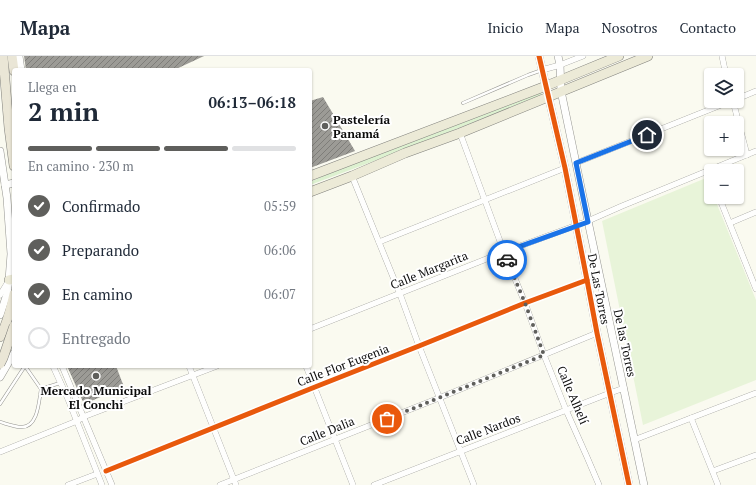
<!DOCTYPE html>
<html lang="es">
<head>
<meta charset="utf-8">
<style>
  :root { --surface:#fff; --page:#f2f2f3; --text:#1f2937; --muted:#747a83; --line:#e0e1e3; --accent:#5f5f5c }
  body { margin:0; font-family:"PT Serif",serif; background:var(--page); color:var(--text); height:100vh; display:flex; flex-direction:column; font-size:15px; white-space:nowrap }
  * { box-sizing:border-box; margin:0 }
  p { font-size:13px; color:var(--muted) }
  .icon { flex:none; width:22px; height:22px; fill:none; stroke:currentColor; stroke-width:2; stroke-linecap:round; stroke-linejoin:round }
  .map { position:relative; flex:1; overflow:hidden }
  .drawer { position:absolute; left:12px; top:12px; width:300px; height:300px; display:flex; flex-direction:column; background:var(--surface); border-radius:4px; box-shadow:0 1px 3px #0004 }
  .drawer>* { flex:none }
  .fabs { position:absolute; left:704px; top:12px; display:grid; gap:8px }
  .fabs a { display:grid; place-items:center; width:40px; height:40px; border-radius:4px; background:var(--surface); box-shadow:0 1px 3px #0004; font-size:20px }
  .pin { position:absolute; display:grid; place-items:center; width:34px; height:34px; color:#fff; margin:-17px; border:2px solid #fff; border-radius:50%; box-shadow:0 1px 4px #0007 }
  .courier { position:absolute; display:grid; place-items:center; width:40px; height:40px; margin:-20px; border:3px solid #1a73e8; border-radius:50%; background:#fff; color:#222; box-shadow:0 1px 5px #0007 }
  .headline em { font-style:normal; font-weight:800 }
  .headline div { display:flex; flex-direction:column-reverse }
  .headline { display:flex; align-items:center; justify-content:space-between; height:68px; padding:0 16px }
  h1 { font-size:26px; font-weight:800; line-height:30px }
  .bar { display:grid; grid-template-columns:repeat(4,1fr); gap:6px 4px; align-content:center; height:48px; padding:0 16px }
  .bar i { height:5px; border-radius:3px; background:var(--line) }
  .bar .on { background:var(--accent) }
  .bar p { grid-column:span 4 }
  ol { padding:0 16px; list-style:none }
  li { display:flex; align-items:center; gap:12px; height:44px }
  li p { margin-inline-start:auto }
  li .icon { padding:4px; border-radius:50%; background:var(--accent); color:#fff; stroke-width:4 }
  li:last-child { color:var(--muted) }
  li i { width:22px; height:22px; border:2px solid var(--line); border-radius:50% }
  header { display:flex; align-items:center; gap:24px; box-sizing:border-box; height:56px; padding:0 20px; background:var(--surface); border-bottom:1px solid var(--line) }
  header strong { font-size:19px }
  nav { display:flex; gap:22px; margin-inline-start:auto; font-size:14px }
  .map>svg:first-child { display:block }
</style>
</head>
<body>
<header>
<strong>Mapa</strong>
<nav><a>Inicio</a><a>Mapa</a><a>Nosotros</a><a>Contacto</a></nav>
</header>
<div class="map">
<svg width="756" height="429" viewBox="0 0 756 429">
  <defs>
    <pattern id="building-hatch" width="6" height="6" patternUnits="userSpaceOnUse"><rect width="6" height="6" fill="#9c9b96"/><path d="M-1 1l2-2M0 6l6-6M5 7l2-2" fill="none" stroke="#7e7d79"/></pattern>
  </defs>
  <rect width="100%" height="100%" fill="#fafaf0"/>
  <path fill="#ddf1d0" d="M541 34 542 36 541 39 406 93 310 129V126L343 111Z"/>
  <path fill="#e8f4d9" d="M706 122 711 133V141H714L756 244V324L643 369 602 165Z"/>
  <g fill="url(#building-hatch)">
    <path d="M24 0H204L174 14H26Z"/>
    <path d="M323 41 355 95 310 112V45Z"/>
    <path d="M67 310H116L124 331 84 348Z"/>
  </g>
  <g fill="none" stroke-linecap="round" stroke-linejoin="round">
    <defs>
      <g id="service">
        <path d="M463 47 528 19 542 14"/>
        <path d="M41 333 60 327"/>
        <path d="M0 348 25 310"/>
        <path d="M0 366C7 368 15 371 21 371 38 372 39 345 41 333L25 310"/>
      </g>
      <g id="minor">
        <path d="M722 0 726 19"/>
        <path d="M542 14 560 9 583 0"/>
        <path d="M737 43 756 35"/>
        <path d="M733 45 747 99"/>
        <path d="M460 77 504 196 525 247 544 299 566 354 587 401 599 429"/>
        <path d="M576 107 731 45"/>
        <path d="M352 120 400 238 419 290 474 429"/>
        <path d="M719 141 756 233"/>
        <path d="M730 167 756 156"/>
        <path d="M379 186 565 112"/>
        <path d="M0 239 8 226"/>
        <path d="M310 273 504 196 588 165 622 150 756 95"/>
        <path d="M53 310 68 343 102 429"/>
        <path d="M62 310 112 429"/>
        <path d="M189 310 236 429"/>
        <path d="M306 310 353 429"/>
        <path d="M691 362 718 429"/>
        <path d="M634 384 756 337"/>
        <path d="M0 396 77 365 83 361 217 310"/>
        <path d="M106 415 315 331 419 290 525 247 587 224"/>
        <path d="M713 415 756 399"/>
        <path d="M68 429 97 418"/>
        <path d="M220 429 439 342 597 277"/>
        <path d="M374 429 610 337 624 332"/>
      </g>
      <g id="tertiary">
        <path d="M19 0 21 14"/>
        <path d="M539 0 565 112 587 224 597 277 629 429"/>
        <path d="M558 0 560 9 561 35 588 165 615 292 644 429"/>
        <path d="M0 95 7 142 11 198 9 224 7 238 0 259"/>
        <path d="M5 129 14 127"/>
        <path d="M0 321 14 297"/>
      </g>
      <g id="primary">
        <path d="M310 120 546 30 619 0"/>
        <path d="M310 136 352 120 405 97 460 77 648 0"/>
        <path d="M9 224 14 223"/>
      </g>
      <g id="trunk">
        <path d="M3 0 9 72 14 110"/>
        <path d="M12 0 14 15"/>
        <path d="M0 281C7 268 11 252 14 238"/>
      </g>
    </defs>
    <use href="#service" stroke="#93938f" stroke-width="3.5"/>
    <use href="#minor" stroke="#93938f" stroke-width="6"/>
    <use href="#tertiary" stroke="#93938f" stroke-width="8"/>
    <use href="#primary" stroke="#80807c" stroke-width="10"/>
    <use href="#trunk" stroke="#80807c" stroke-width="10"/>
    <use href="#service" stroke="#fefefd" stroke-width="2.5"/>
    <use href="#minor" stroke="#fefefd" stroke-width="5.5"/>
    <use href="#tertiary" stroke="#fefefd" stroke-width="7"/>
    <use href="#primary" stroke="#ecead7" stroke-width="9"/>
    <use href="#trunk" stroke="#eae6d6" stroke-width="9"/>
    <defs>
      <path id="trunk-bridge" d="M0 308 3 302 14 270"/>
    </defs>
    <use href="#trunk-bridge" stroke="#80807c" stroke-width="10" stroke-linecap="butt"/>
    <use href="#trunk-bridge" stroke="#eae6d6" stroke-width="9"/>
    <defs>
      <g id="cycleway">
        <path d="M539 0 565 112 587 224 597 277 629 429"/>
        <path d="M106 415 315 331 419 290 525 247 587 224"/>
      </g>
    </defs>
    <use href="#cycleway" stroke="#fff" stroke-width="8"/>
    <use href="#cycleway" stroke="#e8590c" stroke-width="5"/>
  </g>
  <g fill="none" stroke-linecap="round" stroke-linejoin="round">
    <path stroke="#5f5f5c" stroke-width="4" stroke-dasharray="0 7.2" d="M387 363 544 299 525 247 507 204"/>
    <path stroke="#1a73e8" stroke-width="5" d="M507 204 504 196 588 166 576 107 647 79"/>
  </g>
  <g fill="#5f5f5c" stroke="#fff" stroke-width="1.5">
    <circle cx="325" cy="70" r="4"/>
    <circle cx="96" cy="320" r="4"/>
  </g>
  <g text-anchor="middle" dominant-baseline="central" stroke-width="4" stroke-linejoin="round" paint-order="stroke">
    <g font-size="12" font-weight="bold" fill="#0c0c0c" stroke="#fff" text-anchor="start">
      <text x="333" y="63">Pastelería<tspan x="333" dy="14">Panamá</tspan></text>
      <text x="96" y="334" text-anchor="middle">Mercado Municipal<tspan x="96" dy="14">El Conchi</tspan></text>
    </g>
    <g font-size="12" fill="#0c0c0c" stroke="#fff">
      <text transform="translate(429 214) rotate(-22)">Calle Margarita</text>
      <text transform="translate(599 233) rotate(79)">De Las Torres</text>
      <text transform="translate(625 287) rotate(78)">De las Torres</text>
      <text transform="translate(343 309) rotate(-21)">Calle Flor Eugenia</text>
      <text transform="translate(573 339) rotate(67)">Calle Alhelí</text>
      <text transform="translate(488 373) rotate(-21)">Calle Nardos</text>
      <text transform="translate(327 375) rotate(-22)">Calle Dalia</text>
    </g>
  </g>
</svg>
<div class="fabs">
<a><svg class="icon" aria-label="layers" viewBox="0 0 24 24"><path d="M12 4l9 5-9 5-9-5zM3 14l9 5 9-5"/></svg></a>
<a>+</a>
<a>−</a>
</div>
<div class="pin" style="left:387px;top:363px;background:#ea580c"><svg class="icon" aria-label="bag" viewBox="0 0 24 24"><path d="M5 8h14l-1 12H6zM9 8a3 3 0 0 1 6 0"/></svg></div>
<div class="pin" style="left:647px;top:79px;background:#1f2937"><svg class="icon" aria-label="home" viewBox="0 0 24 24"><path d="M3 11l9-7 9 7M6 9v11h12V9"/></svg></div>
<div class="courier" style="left:507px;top:204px"><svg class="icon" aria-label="car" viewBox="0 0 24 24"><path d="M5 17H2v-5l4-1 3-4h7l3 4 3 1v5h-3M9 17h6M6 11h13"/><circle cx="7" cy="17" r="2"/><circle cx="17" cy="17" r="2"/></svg></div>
<section class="drawer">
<div class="headline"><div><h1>2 min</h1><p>Llega en</p></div><em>06:13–06:18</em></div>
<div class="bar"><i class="on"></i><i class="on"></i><i class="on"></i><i></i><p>En camino · 230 m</p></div>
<ol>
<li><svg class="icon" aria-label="check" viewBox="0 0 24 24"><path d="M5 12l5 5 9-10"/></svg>Confirmado<p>05:59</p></li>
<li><svg class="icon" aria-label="check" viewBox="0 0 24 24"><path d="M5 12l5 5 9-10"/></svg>Preparando<p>06:06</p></li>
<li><svg class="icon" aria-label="check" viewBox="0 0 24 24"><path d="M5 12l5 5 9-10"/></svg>En camino<p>06:07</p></li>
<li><i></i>Entregado</li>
</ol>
</section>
</div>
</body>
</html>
